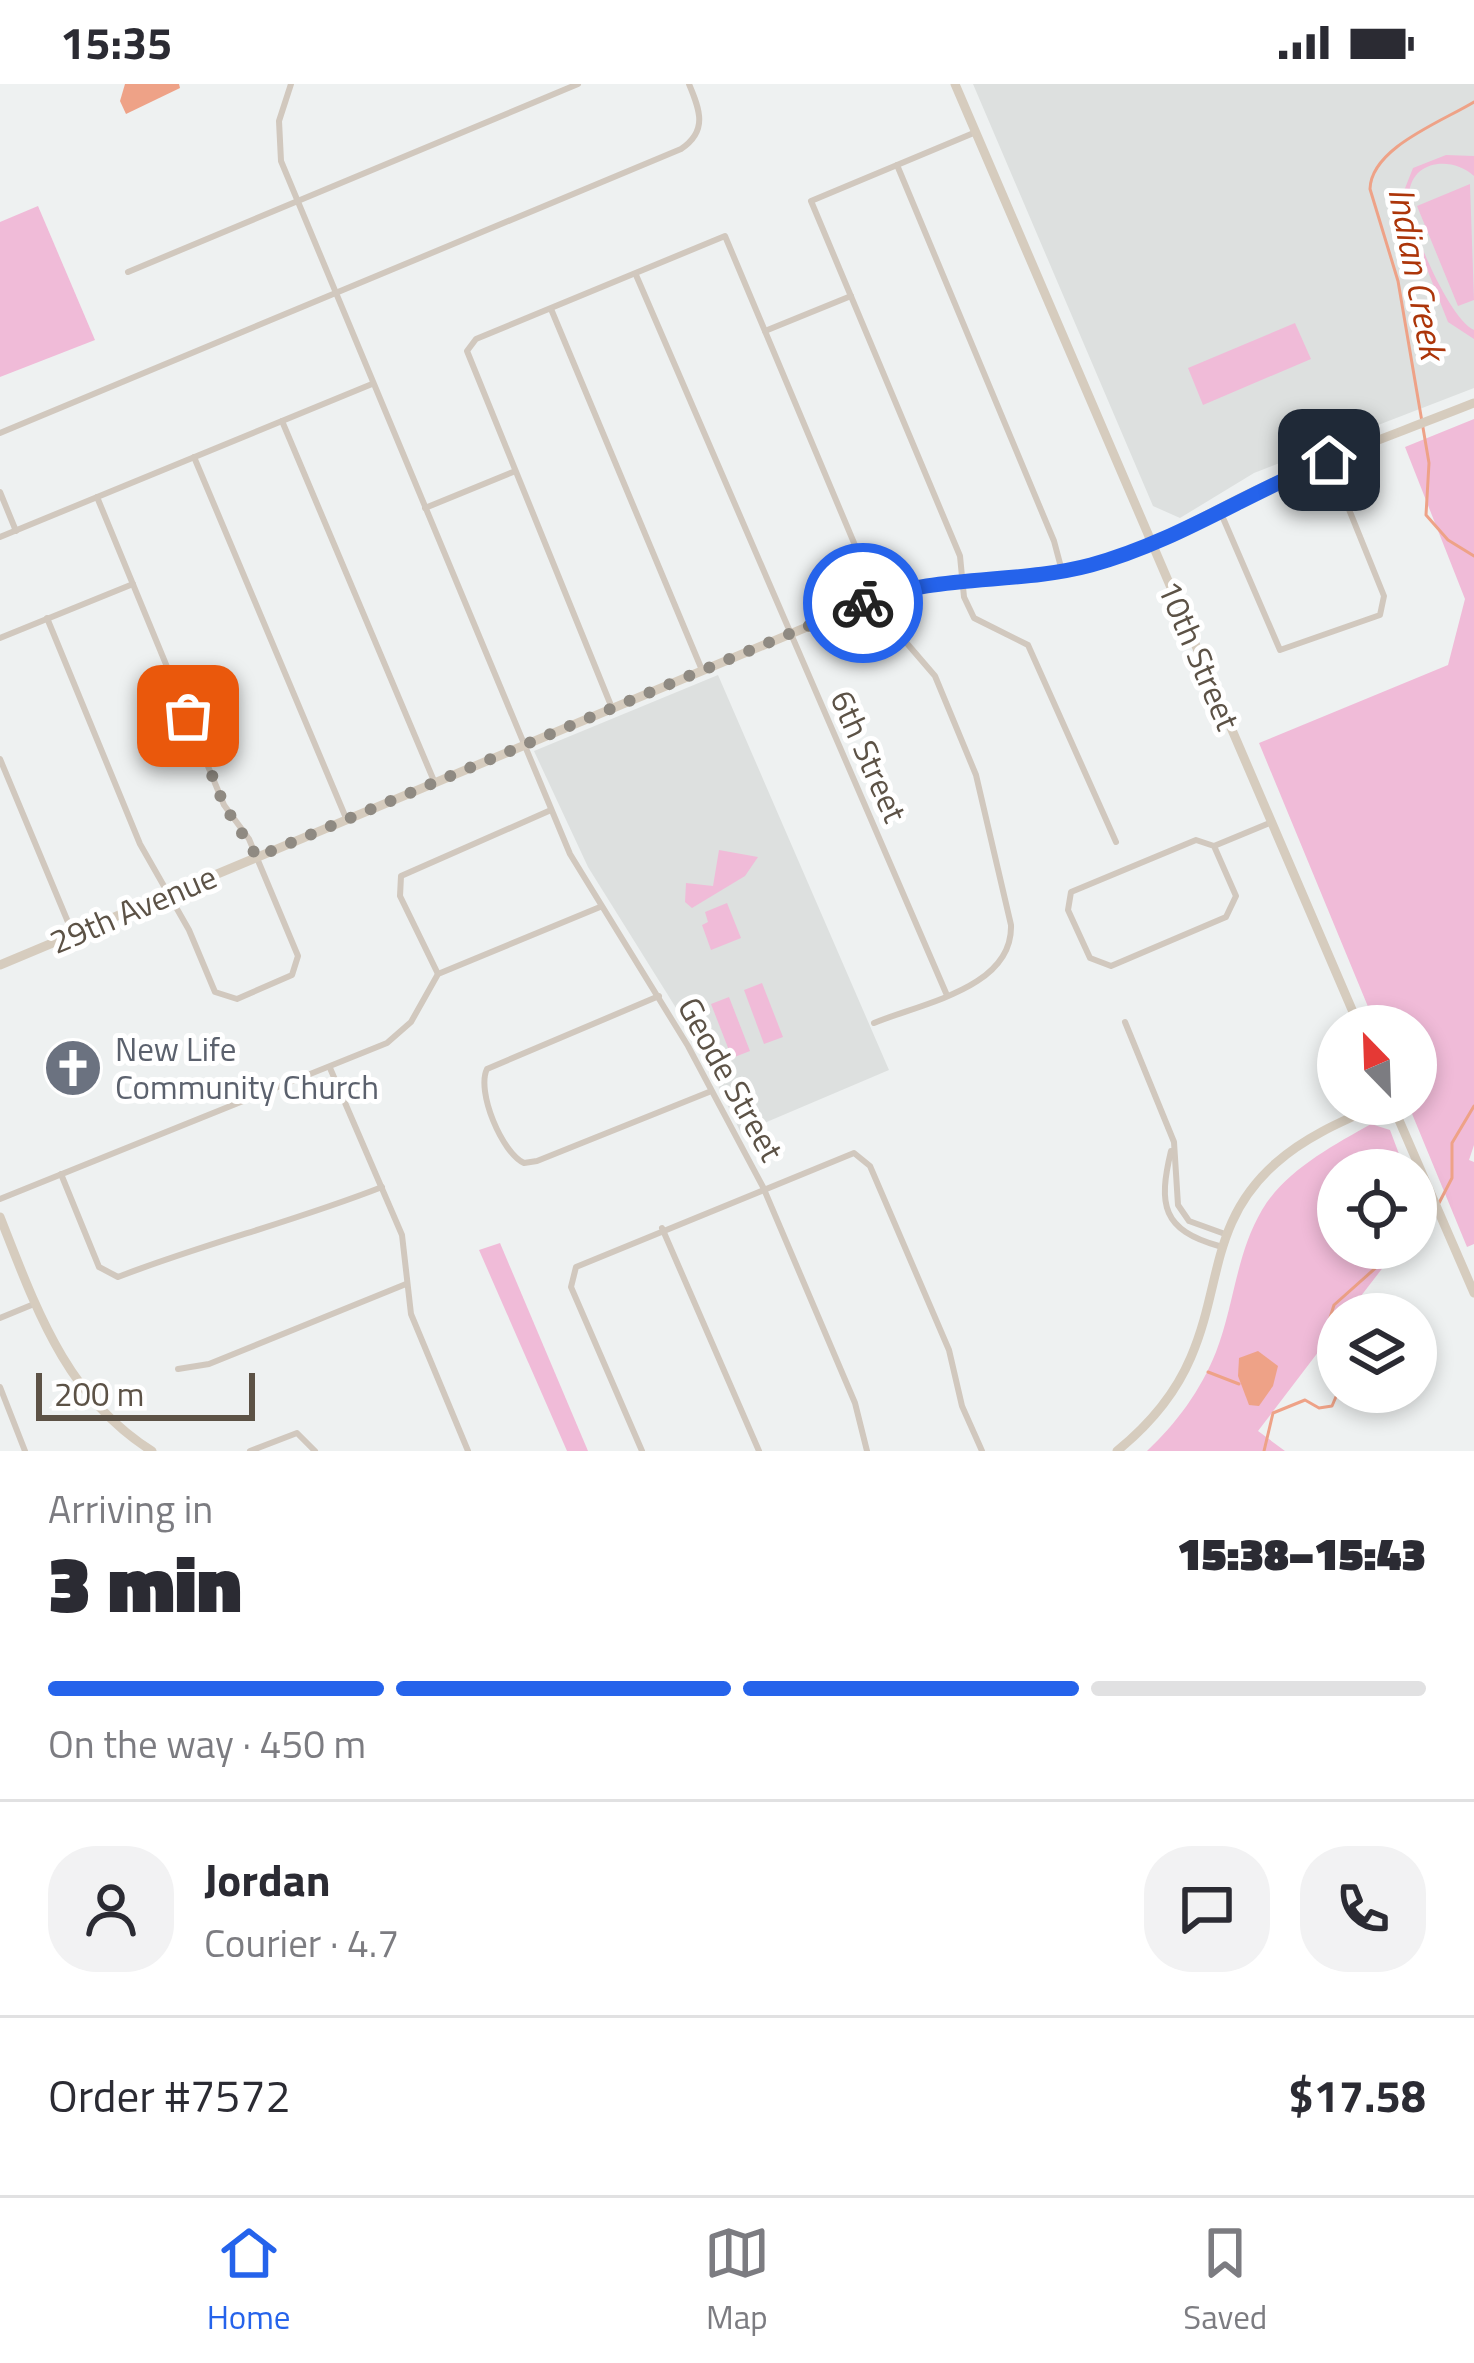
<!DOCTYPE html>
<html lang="en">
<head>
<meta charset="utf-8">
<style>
  :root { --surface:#fff; --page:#f2f2f3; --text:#2b2b33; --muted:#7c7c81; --line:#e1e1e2; --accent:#2563eb }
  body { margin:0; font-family:"Titillium Web",sans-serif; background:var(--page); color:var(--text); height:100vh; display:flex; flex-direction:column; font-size:45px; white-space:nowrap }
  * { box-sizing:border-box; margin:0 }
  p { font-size:39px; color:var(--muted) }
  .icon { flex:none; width:66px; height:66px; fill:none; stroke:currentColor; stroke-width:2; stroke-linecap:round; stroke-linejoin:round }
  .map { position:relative; height:1367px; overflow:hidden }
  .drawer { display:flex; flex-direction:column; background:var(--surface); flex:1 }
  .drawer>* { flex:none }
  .needle { width:78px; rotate:337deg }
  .controls { position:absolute; left:1317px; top:921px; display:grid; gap:24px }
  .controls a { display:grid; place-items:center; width:120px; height:120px; border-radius:50%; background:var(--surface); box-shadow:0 6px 18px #0003; font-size:60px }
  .scale { position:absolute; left:36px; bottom:30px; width:219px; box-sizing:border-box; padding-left:12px; border:6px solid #5c5246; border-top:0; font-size:33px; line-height:42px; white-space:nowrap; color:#5c5246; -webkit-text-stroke:9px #fff; paint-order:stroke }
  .pin { position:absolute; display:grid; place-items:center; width:102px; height:102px; color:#fff; margin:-51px; border-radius:24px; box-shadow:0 6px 18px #0006 }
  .courier { position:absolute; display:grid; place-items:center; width:120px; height:120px; margin:-60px; border:9px solid #2563eb; border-radius:50%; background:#fff; color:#222; box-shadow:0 3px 15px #0007 }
  .head em { font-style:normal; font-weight:800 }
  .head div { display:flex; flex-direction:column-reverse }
  .head { display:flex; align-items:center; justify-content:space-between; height:204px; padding:0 48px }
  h1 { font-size:78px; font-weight:800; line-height:90px }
  .bar { display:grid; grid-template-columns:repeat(4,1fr); gap:18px 12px; align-content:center; height:144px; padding:0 48px }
  .bar i { height:15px; border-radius:9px; background:var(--line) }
  .bar .current { background:var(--accent) }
  .bar p { grid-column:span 4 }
  .line { display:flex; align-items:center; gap:30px; padding:0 48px; border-top:3px solid var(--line) }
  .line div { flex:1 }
  .round { display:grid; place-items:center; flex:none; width:126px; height:126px; border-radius:48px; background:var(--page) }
  .status { display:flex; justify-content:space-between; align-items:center; height:84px; padding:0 60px; background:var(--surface); direction:ltr }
  .status svg { height:33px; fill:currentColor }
  .menu { display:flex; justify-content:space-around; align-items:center; height:168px; border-top:3px solid var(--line); background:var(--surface); font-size:33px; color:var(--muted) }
  .menu a { display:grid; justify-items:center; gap:6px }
  .menu .current { color:var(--accent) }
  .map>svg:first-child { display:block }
</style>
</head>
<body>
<div class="status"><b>15:35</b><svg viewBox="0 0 49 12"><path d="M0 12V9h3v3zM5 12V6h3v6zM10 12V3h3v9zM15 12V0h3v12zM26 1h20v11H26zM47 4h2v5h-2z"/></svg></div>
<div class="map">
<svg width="1474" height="1367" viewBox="0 0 1474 1367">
  <rect width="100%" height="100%" fill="#eef1f1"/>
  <g fill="#dde0df">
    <path d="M973 0H1474V304L1254 389 1180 434 1153 422Z"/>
    <path d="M718 591 889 986 741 1049 696 956 588 783 534 667Z"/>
  </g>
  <g fill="#f0bbd8">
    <path d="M1446 71 1474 72V92C1453 72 1411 75 1409 111 1406 138 1450 236 1474 246V255L1448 238 1400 117 1413 84Z"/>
    <path d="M1470 100 1474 216 1458 222 1417 122Z"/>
    <path d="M38 122 95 256 0 293V138Z"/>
    <path d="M1295 239 1311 275 1203 321 1188 284Z"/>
    <path d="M1474 335V1061L1469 1076 1474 1078V1160L1467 1163 1408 1020H1416V942H1376L1259 659 1448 581 1465 515 1405 363Z"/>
    <path d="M719 766 758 773 745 792 692 824 685 818 686 799 713 802Z"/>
    <path d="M727 819 741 854 711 866 702 841 708 838 705 828Z"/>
    <path d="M762 899 783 953 764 960 744 906Z"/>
    <path d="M729 913 750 967 732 974 711 920Z"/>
    <path d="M1371 1040 1390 1046 1405 1086H1338V1164H1398L1347 1230H1338V1242L1258 1347 1285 1367H1147C1176 1340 1201 1306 1216 1268 1234 1222 1236 1170 1262 1126 1285 1087 1332 1062 1371 1040Z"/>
    <path d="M500 1159 588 1367H567L479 1166Z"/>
  </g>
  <g fill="#eea287">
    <path d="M125 0H179L180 4 126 30 120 17Z"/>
    <path d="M1258 1267 1278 1282 1273 1302 1259 1322 1249 1321 1238 1292 1239 1274Z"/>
  </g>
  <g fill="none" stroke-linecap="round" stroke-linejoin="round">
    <g stroke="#eea287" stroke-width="3">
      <path d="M1474 18C1441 38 1371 64 1370 105L1398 197 1429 379 1426 431 1448 456 1474 472"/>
      <path d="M1439 1119 1452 1094V1059L1474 1022"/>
      <path d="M1416 1149 1435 1127"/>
      <path d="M1208 1288 1239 1300"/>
      <path d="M1338 1296 1320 1266 1334 1221 1398 1164"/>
      <path d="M1264 1367 1273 1329 1305 1316 1319 1324 1332 1322 1338 1308"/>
    </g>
    <g stroke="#d1c8be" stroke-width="6">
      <path d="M291 0 279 37 281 77 570 770 688 962 763 1103 855 1319 867 1367"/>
      <path d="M976 48 811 117 960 472 964 513 974 534 1028 561 1116 758"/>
      <path d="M897 81 1054 457 1062 487"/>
      <path d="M128 188 578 0"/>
      <path d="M636 191 946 909"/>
      <path d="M551 225 702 586"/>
      <path d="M765 247 851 212"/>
      <path d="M282 337 434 697"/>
      <path d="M0 349 681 65C708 47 700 26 689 0"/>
      <path d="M194 373 346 734"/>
      <path d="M0 408 16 447"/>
      <path d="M425 424 513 388"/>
      <path d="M1220 427 1280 566 1380 531 1384 512 1329 376"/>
      <path d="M0 453 372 300"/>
      <path d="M47 534 140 760 189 846 215 908 237 915 292 891 298 872 249 755 224 721 97 413"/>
      <path d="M0 554 133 500"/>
      <path d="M612 624 467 267 476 255 725 152 886 535 935 592 976 691 1011 841C1013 904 922 919 874 939"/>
      <path d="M0 675 73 850"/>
      <path d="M1214 762 1236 812 1226 833 1111 882 1090 874 1068 826 1071 808 1196 756 1214 762 1272 738"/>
      <path d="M438 890 400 812 401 792 551 726"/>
      <path d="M659 912 487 985C476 1007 502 1069 524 1079L537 1077 709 1008"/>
      <path d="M1125 938 1174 1058 1178 1121 1189 1137 1225 1150"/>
      <path d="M330 984 402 1151 411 1230 468 1367"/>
      <path d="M1171 1067C1158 1121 1162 1146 1219 1162"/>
      <path d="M61 1090 99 1183 118 1193C206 1159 293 1138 382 1103"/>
      <path d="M0 1115 387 959 411 938 438 890 600 823"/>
      <path d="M662 1144 759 1367"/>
      <path d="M0 1234 34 1220"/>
      <path d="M178 1285 209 1280 406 1200"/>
      <path d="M0 1303 25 1367"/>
      <path d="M250 1367 297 1349 315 1367"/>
      <path d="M642 1367 571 1203 576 1183 854 1069 870 1082 949 1266 962 1322 982 1367"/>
    </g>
    <g stroke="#d6ccbe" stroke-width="9">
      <path d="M955 0 1359 942"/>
      <path d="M0 881 876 514C948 493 1022 500 1094 480 1158 462 1209 427 1269 400 1336 371 1406 346 1474 319"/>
      <path d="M1392 1020 1474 1209"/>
      <path d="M0 1133C36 1224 66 1313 152 1367"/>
      <path d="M1117 1367C1149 1341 1175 1311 1191 1273 1222 1201 1210 1137 1276 1079 1306 1052 1345 1036 1381 1020"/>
    </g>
  </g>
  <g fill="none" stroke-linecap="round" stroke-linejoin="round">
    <path stroke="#8f8a82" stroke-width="12" stroke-dasharray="0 21.6" d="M188 632 224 721 257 773 863 519"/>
    <path stroke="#2563eb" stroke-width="15" d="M863 519C937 489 1016 501 1091 481 1176 458 1249 408 1329 376"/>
  </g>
  <defs>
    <symbol id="church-disc" viewBox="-11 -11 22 22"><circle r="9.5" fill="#6b7280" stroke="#fff"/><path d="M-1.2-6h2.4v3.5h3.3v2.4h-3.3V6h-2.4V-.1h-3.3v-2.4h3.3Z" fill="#fff"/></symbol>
  </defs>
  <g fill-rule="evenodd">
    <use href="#church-disc" x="40" y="951" width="66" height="66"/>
  </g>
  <g text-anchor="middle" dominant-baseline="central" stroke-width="10" stroke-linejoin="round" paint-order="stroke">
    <g font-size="33" fill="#5c5246" stroke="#fff">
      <text transform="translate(1199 571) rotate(67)">10th Street</text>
      <text transform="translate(869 672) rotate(66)">6th Street</text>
      <text transform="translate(133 825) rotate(-23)">29th Avenue</text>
      <text transform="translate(731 995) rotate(61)">Geode Street</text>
    </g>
    <g font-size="33" fill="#5b616d" stroke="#fff" text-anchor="start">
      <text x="115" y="965">New Life<tspan x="115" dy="38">Community Church</tspan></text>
    </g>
    <g font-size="36" font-style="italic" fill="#ac3509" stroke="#fff">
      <text transform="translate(1418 189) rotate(79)">Indian Creek</text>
    </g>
  </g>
</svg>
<div class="controls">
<a><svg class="needle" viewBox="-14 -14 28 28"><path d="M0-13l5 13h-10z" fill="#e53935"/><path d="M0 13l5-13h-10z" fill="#7c7c81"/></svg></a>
<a><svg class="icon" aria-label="locate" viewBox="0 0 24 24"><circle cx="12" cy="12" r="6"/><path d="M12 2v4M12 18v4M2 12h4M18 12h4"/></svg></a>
<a><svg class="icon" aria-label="layers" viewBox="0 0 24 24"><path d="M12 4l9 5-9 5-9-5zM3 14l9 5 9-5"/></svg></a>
</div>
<div class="scale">200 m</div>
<div class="pin" style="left:188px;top:632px;background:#ea580c"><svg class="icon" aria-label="bag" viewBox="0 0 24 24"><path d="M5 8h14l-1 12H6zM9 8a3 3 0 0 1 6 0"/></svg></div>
<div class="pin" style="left:1329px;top:376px;background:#1f2937"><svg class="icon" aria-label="home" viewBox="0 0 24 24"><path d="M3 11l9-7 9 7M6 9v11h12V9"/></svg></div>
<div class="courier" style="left:863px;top:519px"><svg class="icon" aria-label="bike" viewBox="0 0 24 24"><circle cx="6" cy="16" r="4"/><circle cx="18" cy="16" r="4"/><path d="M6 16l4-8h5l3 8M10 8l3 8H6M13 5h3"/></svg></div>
</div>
<section class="drawer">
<div class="head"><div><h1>3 min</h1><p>Arriving in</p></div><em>15:38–15:43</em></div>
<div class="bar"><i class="current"></i><i class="current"></i><i class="current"></i><i></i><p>On the way · 450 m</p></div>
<div class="line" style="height:216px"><a class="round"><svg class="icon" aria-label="person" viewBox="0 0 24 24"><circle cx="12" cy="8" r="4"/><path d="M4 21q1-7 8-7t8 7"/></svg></a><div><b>Jordan</b><p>Courier · 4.7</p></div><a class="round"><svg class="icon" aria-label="chat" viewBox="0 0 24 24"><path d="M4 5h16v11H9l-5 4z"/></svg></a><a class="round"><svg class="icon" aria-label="phone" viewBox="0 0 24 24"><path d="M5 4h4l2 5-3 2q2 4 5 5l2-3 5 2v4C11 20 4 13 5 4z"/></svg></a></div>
<div class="line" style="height:156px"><div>Order #7572</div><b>$17.58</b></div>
</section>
<nav class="menu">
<a class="current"><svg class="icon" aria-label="home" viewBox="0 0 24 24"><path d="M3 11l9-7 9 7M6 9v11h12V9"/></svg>Home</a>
<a><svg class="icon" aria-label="map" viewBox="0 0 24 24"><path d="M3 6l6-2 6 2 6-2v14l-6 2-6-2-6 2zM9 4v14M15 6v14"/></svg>Map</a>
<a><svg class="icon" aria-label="saved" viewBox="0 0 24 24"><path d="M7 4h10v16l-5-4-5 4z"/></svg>Saved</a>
</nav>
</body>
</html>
